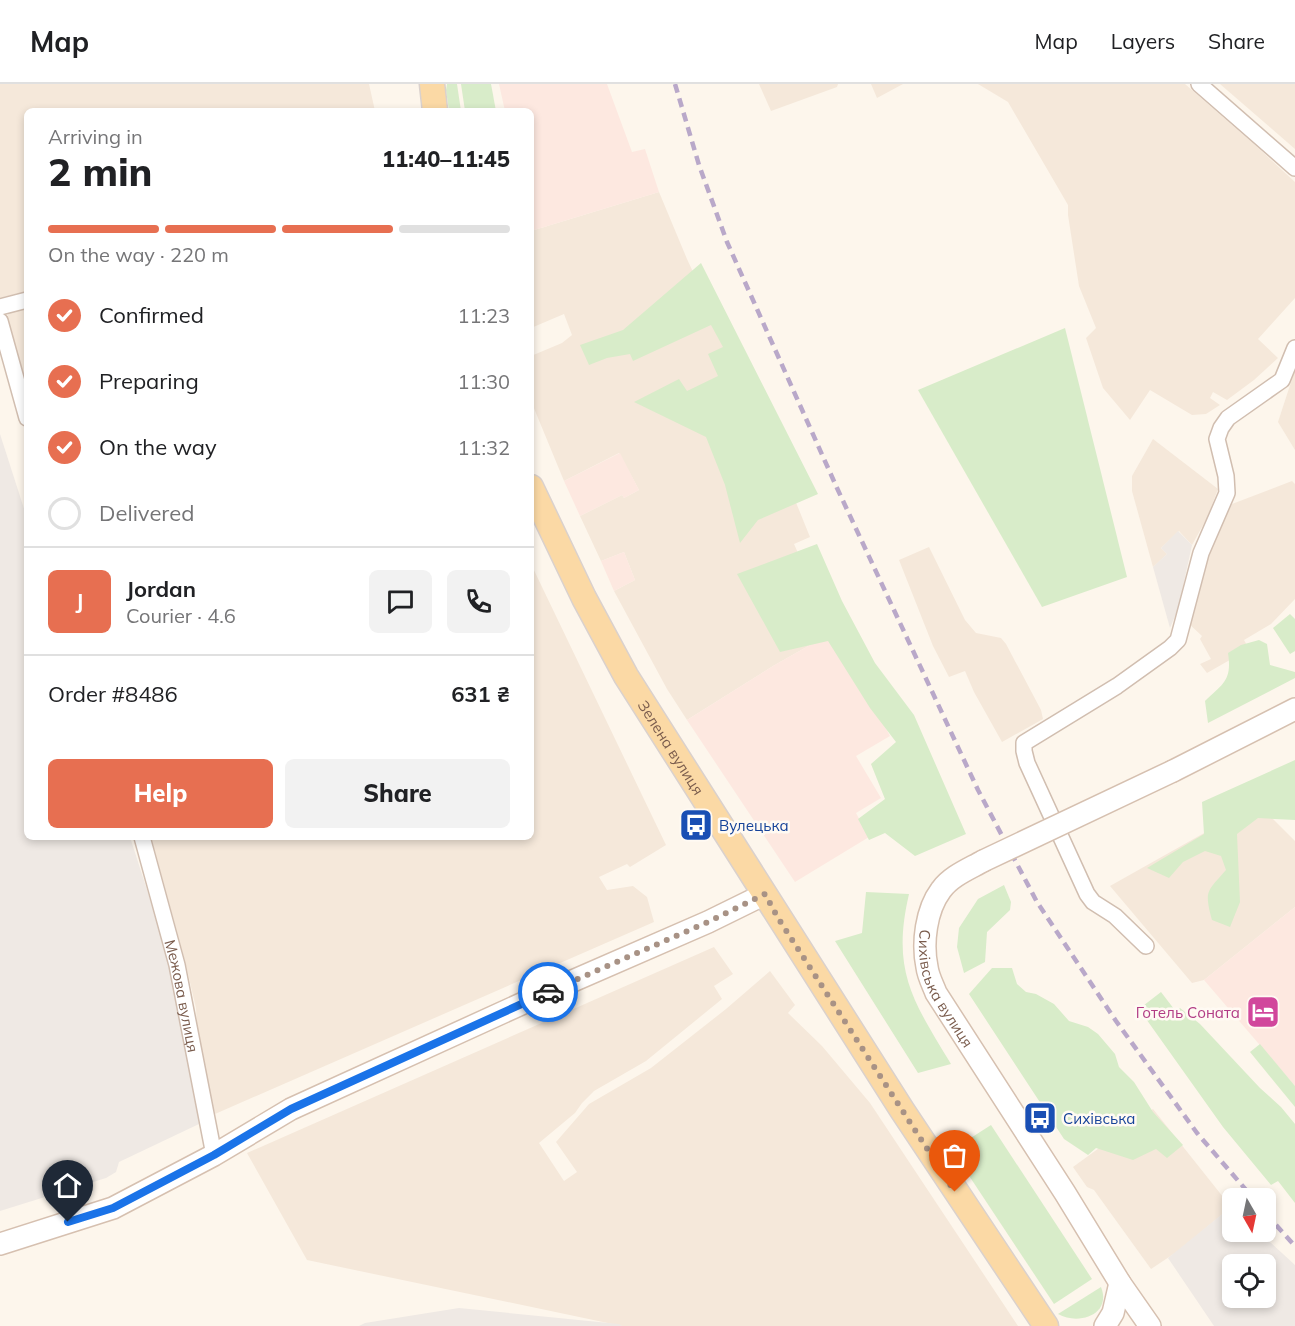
<!DOCTYPE html>
<html lang="en">
<head>
<meta charset="utf-8">
<style>
  :root { --surface:#fff; --page:#f2f2f2; --text:#202124; --muted:#757577; --line:#e0e0e0; --accent:#e76f51 }
  body { margin:0; font-family:Mulish,sans-serif; background:var(--page); color:var(--text); height:100vh; display:flex; flex-direction:column; font-size:22px; white-space:nowrap }
  * { box-sizing:border-box; margin:0 }
  p { font-size:20px; color:var(--muted) }
  .icon { flex:none; width:33px; height:33px; fill:none; stroke:currentColor; stroke-width:2; stroke-linecap:round; stroke-linejoin:round }
  .map { position:relative; flex:1; overflow:hidden }
  .details { position:absolute; left:24px; top:24px; width:510px; height:732px; display:flex; flex-direction:column; background:var(--surface); border-radius:9px; box-shadow:0 3px 9px #0003 }
  .details>* { flex:none }
  .needle { width:39px; rotate:171deg }
  .fabs { position:absolute; left:1222px; top:1104px; display:grid; gap:12px }
  .fabs a { display:grid; place-items:center; width:54px; height:54px; border-radius:9px; background:var(--surface); box-shadow:0 3px 9px #0003; font-size:30px }
  .pin { position:absolute; display:grid; place-items:center; width:51px; height:51px; color:#fff; margin:-62px -26px; border-radius:50% 50% 50% 0; rotate:-45deg; box-shadow:0 0 6px #0007 }
  .pin .icon { rotate:45deg }
  .courier { position:absolute; display:grid; place-items:center; width:60px; height:60px; margin:-30px; border:4px solid #1a73e8; border-radius:50%; background:#fff; color:#222; box-shadow:0 2px 8px #0007 }
  .overview em { font-style:normal; font-weight:800 }
  .overview div { display:flex; flex-direction:column-reverse }
  .overview { display:flex; align-items:center; justify-content:space-between; height:102px; padding:0 24px }
  h1 { font-size:39px; font-weight:800; line-height:45px }
  .bar { display:grid; grid-template-columns:repeat(4,1fr); gap:9px 6px; align-content:center; height:72px; padding:0 24px }
  .bar i { height:8px; border-radius:4px; background:var(--line) }
  .bar .selected { background:var(--accent) }
  .bar p { grid-column:span 4 }
  .line { display:flex; align-items:center; gap:15px; padding:0 24px; border-top:2px solid var(--line) }
  .line div { flex:1 }
  .round { display:grid; place-items:center; flex:none; width:63px; height:63px; border-radius:9px; background:var(--page) }
  ol { padding:0 24px; list-style:none }
  li { display:flex; align-items:center; gap:18px; height:66px }
  li p { margin-inline-start:auto }
  li .icon { padding:6px; border-radius:50%; background:var(--accent); color:#fff; stroke-width:4 }
  li:last-child { color:var(--muted) }
  li i { width:33px; height:33px; border:3px solid var(--line); border-radius:50% }
  .primary-button { display:flex; gap:12px; margin-top:auto; padding:12px 24px }
  .primary-button a { flex:1; height:69px; border-radius:9px; background:var(--accent); color:#fff; font-size:24px; font-weight:800; line-height:69px; text-align:center }
  .primary-button a+a { background:var(--page); color:var(--text) }
  header { display:flex; align-items:center; gap:36px; box-sizing:border-box; height:84px; padding:0 30px; background:var(--surface); border-bottom:2px solid var(--line) }
  header strong { font-size:28px }
  nav { display:flex; gap:33px; margin-inline-start:auto; font-size:21px }
  .map>svg:first-child { display:block }
</style>
</head>
<body>
<header>
<strong>Map</strong>
<nav><a>Map</a><a>Layers</a><a>Share</a></nav>
</header>
<div class="map">
<svg width="1295" height="1242" viewBox="0 0 1295 1242">
  <rect width="100%" height="100%" fill="#fdf6ec"/>
  <g fill="#f5e8da">
    <path d="M0 0H369L375 27H27V207L0 214Z"/>
    <path d="M759 0H838L837 3 771 27Z"/>
    <path d="M871 0H903L877 14Z"/>
    <path d="M978 0H1185L1256 62 1295 98V214L1258 255 1278 274 1254 296 1227 316 1213 308 1210 314 1220 321 1206 330 1192 331 1150 306 1130 336 1103 304 1086 254 1096 244 1079 202 1068 131V121L1008 18Z"/>
    <path d="M1220 0H1295V65Z"/>
    <path d="M659 108 687 175 769 352 810 453 794 460 833 548 773 582 687 636 667 605 614 507 635 496 624 468 601 477 580 432 622 411 624 414 639 406 619 369 564 397 531 317V272L562 259 572 251 564 230 531 244V147Z"/>
    <path d="M27 223V312L6 237 9 228Z"/>
    <path d="M1295 286V366L1278 338Z"/>
    <path d="M1153 355 1218 405 1207 434 1192 461 1179 447 1161 464 1167 470 1153 483 1132 407V392Z"/>
    <path d="M1292 397 1295 400V515L1271 540 1244 556 1249 565 1207 589 1200 580 1211 575 1200 555 1202 552 1187 538 1204 479 1232 420Z"/>
    <path d="M929 463 965 536 976 549 1001 554 1006 560 1041 626 1043 635 1002 658 974 608 965 587 949 593 933 562 899 476Z"/>
    <path d="M531 480 666 761 630 783 627 780 599 793 607 806 633 802 647 813 654 838 215 1030 198 961 196 924 185 877 151 753H531Z"/>
    <path d="M1265 727 1295 757V823L1204 896 1192 899 1110 802 1213 744Z"/>
    <path d="M714 863 733 890 714 902 722 915 646 977 594 1007 582 1019 575 1029 539 1059 564 1097 577 1088 556 1058 589 1020 651 984 726 925 770 887 795 921 788 929 822 962 870 1019 1018 1242H622L307 1176 247 1069Z"/>
    <path d="M1153 1025 1231 1123 1178 1167 1151 1185 1094 1106 1087 1103 1073 1083Z"/>
  </g>
  <g fill="#fde8e0">
    <path d="M499 0H607L632 68 645 65 659 108 531 147V27H505Z"/>
    <path d="M620 369 639 406 624 414 622 411 580 432 564 397Z"/>
    <path d="M624 468 635 496 614 507 601 477Z"/>
    <path d="M833 548 890 652 856 672 881 714 856 729 869 753 795 798 687 636 773 582Z"/>
    <path d="M1295 823V1002L1204 896Z"/>
  </g>
  <g fill="#efe9e4" fill-rule="evenodd">
    <path d="M0 350 27 434V753H130L174 890 199 1040 119 1078 116 1088 106 1094 0 1127Z"/>
    <path d="M1178 447 1192 461 1178 525 1170 544 1153 483 1167 470 1161 464Z"/>
    <path d="M1231 1123 1233 1124V1148H1259L1295 1181V1242H1214L1168 1174ZM1266 1180V1214H1233V1180Z"/>
    <path d="M459 1224 619 1240 622 1242H359L365 1239Z"/>
  </g>
  <g fill="#d8ecc9">
    <path d="M447 0H457L461 27H449L446 6Z"/>
    <path d="M461 0H491L496 27H465Z"/>
    <path d="M701 179 818 410 758 436 740 459 725 401 706 353 634 318 679 295 687 307 718 292 708 270 723 263 711 241 633 277 630 270 607 274 589 281 580 261 623 246Z"/>
    <path d="M1065 244 1127 493 1042 523 918 306Z"/>
    <path d="M817 460 842 517 875 579 914 631 966 750 915 772 885 749 869 756 858 735 885 715 871 680 896 658 870 624 828 557 780 568 737 490Z"/>
    <path d="M1290 530 1295 535V567L1290 570 1273 544Z"/>
    <path d="M1259 556 1267 560 1270 581 1295 588V594L1208 639 1205 617C1224 599 1232 596 1228 569L1241 561Z"/>
    <path d="M1295 676V736L1258 734 1237 750 1240 818 1230 843 1212 836C1204 806 1207 808 1226 786L1221 772 1205 767 1183 778 1169 794 1147 784 1204 750 1202 718Z"/>
    <path d="M1004 801 1011 818 1010 826 987 848 985 878 964 889 957 863 959 844 978 815Z"/>
    <path d="M866 808 909 810C891 887 913 917 951 980L918 989 835 857 862 849Z"/>
    <path d="M992 884H1012L1017 900 1026 908 1036 910 1054 920 1069 937 1088 943 1098 950 1115 970 1119 983 1134 998 1153 1028 1183 1061 1167 1074 1156 1065 1133 1076 1096 1064 1088 1071 1064 1055 969 910Z"/>
    <path d="M1161 908 1174 925 1180 924 1200 940 1260 1004 1281 1023 1295 1040V1119L1278 1097 1271 1101 1223 1043 1139 925Z"/>
    <path d="M1260 960 1295 1002V1023L1250 968Z"/>
    <path d="M991 1041 1092 1195 1054 1220 952 1066Z"/>
    <path d="M1101 1203C1112 1230 1079 1242 1058 1230Z"/>
  </g>
  <g fill="none" stroke-linecap="round" stroke-linejoin="round">
    <defs>
      <g id="street">
        <path d="M1199 0 1295 84"/>
        <path d="M0 223 27 216"/>
        <path d="M0 237 27 334"/>
        <path id="s1" d="M142 753 177 881 214 1071"/>
        <path d="M1146 862 1115 832 1093 818 1087 810 1027 679 1024 667V659L1117 602 1170 564 1178 556 1201 469 1227 409 1226 392 1217 355 1221 344 1228 334 1282 296 1295 264"/>
      </g>
      <g id="secondary">
        <path d="M1173 687 1295 625"/>
        <path id="s2" d="M983 777C969 785 951 792 941 806 926 826 922 859 927 883 928 892 933 901 936 909L1065 1109 1120 1199 1150 1242"/>
        <path d="M0 1160 113 1124 214 1071 291 1025 552 906 708 838 765 810"/>
        <path d="M1105 1242 1113 1229 1120 1199"/>
      </g>
      <g id="primary">
        <path d="M432 0 435 27"/>
        <path id="s3" d="M531 403 584 514 626 592 902 1026 1046 1242"/>
      </g>
    </defs>
    <use href="#street" stroke="#d1beb0" stroke-width="18"/>
    <use href="#secondary" stroke="#d6c0b0" stroke-width="24"/>
    <use href="#primary" stroke="#dad1cd" stroke-width="27"/>
    <use href="#street" stroke="#fff" stroke-width="15"/>
    <use href="#secondary" stroke="#fff" stroke-width="21"/>
    <use href="#primary" stroke="#fbd9a5" stroke-width="24"/>
    <g stroke="#b9a8c9" stroke-width="4.5" stroke-dasharray="9 6" stroke-linecap="butt">
      <path d="M675 0 699 81 727 158 837 404 978 706 1037 818 1116 937 1197 1049 1253 1114"/>
      <path d="M1266 1130 1295 1162"/>
    </g>
    <defs>
      <path id="secondary-bridge" d="M983 777 1173 687"/>
    </defs>
    <use href="#secondary-bridge" stroke="#d6c0b0" stroke-width="24" stroke-linecap="butt"/>
    <use href="#secondary-bridge" stroke="#fff" stroke-width="21"/>
  </g>
  <g fill="none" stroke-linecap="round" stroke-linejoin="round">
    <path stroke="#a89285" stroke-width="6" stroke-dasharray="0 10.8" d="M548 908 708 838 765 810 778 834 955 1108"/>
    <path stroke="#1a73e8" stroke-width="8" d="M68 1138 113 1124 214 1071 291 1025 548 908"/>
  </g>
  <defs>
    <symbol id="bus-square" viewBox="-11 -11 22 22"><rect x="-9" y="-9" width="18" height="18" rx="4" fill="#1a4fb4" stroke="#fffaf3"/><path d="M-5-6H5V4H4V6H2V4H-2V6H-4V4H-5ZM-3.5-4V0h7V-4ZM-3.5 1.2v1.5H-2V1.2ZM2 1.2v1.5H3.5V1.2Z" fill="#fff"/></symbol>
    <symbol id="hotel-square" viewBox="-11 -11 22 22"><rect x="-9" y="-9" width="18" height="18" rx="4" fill="#d1479c" stroke="#fffaf3"/><path d="M-6-4.5h1.5V1H6V5H4.5V3h-9V5H-6ZM-4 0a1.8 1.8 0 1 1 3.6 0ZM.5 0V-2.5h3Q6-2.5 6 0Z" fill="#fff"/></symbol>
  </defs>
  <g fill-rule="evenodd">
    <use href="#bus-square" x="677" y="722" width="38" height="38"/>
    <use href="#hotel-square" x="1244" y="909" width="38" height="38"/>
    <use href="#bus-square" x="1021" y="1015" width="38" height="38"/>
  </g>
  <g text-anchor="middle" dominant-baseline="central" stroke-width="5" stroke-linejoin="round" paint-order="stroke">
    <g font-size="15" fill="#7a5c4d" stroke="#fffaf3">
      <text stroke="none"><textPath href="#s3" startOffset="296">Зелена вулиця</textPath></text>
      <text stroke="none"><textPath href="#s2" startOffset="158">Сихівська вулиця</textPath></text>
      <text stroke="none"><textPath href="#s1" startOffset="164">Межова вулиця</textPath></text>
    </g>
    <g font-size="15" fill="#164399" stroke="#fffaf3" text-anchor="start">
      <text x="719" y="741">Вулецька</text>
      <text x="1063" y="1034">Сихівська</text>
    </g>
    <g font-size="15" fill="#b23c85" stroke="#fffaf3" text-anchor="end">
      <text x="1240" y="928">Готель Соната</text>
    </g>
  </g>
</svg>
<div class="fabs">
<a><svg class="needle" viewBox="-14 -14 28 28"><path d="M0-13l5 13h-10z" fill="#e53935"/><path d="M0 13l5-13h-10z" fill="#757577"/></svg></a>
<a><svg class="icon" aria-label="locate" viewBox="0 0 24 24"><circle cx="12" cy="12" r="6"/><path d="M12 2v4M12 18v4M2 12h4M18 12h4"/></svg></a>
</div>
<div class="pin" style="left:955px;top:1108px;background:#ea580c"><svg class="icon" aria-label="bag" viewBox="0 0 24 24"><path d="M5 8h14l-1 12H6zM9 8a3 3 0 0 1 6 0"/></svg></div>
<div class="pin" style="left:68px;top:1138px;background:#1f2937"><svg class="icon" aria-label="home" viewBox="0 0 24 24"><path d="M3 11l9-7 9 7M6 9v11h12V9"/></svg></div>
<div class="courier" style="left:548px;top:908px"><svg class="icon" aria-label="car" viewBox="0 0 24 24"><path d="M5 17H2v-5l4-1 3-4h7l3 4 3 1v5h-3M9 17h6M6 11h13"/><circle cx="7" cy="17" r="2"/><circle cx="17" cy="17" r="2"/></svg></div>
<section class="details">
<div class="overview"><div><h1>2 min</h1><p>Arriving in</p></div><em>11:40–11:45</em></div>
<div class="bar"><i class="selected"></i><i class="selected"></i><i class="selected"></i><i></i><p>On the way · 220 m</p></div>
<ol>
<li><svg class="icon" aria-label="check" viewBox="0 0 24 24"><path d="M5 12l5 5 9-10"/></svg>Confirmed<p>11:23</p></li>
<li><svg class="icon" aria-label="check" viewBox="0 0 24 24"><path d="M5 12l5 5 9-10"/></svg>Preparing<p>11:30</p></li>
<li><svg class="icon" aria-label="check" viewBox="0 0 24 24"><path d="M5 12l5 5 9-10"/></svg>On the way<p>11:32</p></li>
<li><i></i>Delivered</li>
</ol>
<div class="line" style="height:108px"><b class="round" style="background:var(--accent);color:#fff">J</b><div><b>Jordan</b><p>Courier · 4.6</p></div><a class="round"><svg class="icon" aria-label="chat" viewBox="0 0 24 24"><path d="M4 5h16v11H9l-5 4z"/></svg></a><a class="round"><svg class="icon" aria-label="phone" viewBox="0 0 24 24"><path d="M5 4h4l2 5-3 2q2 4 5 5l2-3 5 2v4C11 20 4 13 5 4z"/></svg></a></div>
<div class="line" style="height:78px"><div>Order #8486</div><b>631 ₴</b></div>
<div class="primary-button"><a>Help</a><a>Share</a></div>
</section>
</div>
</body>
</html>
